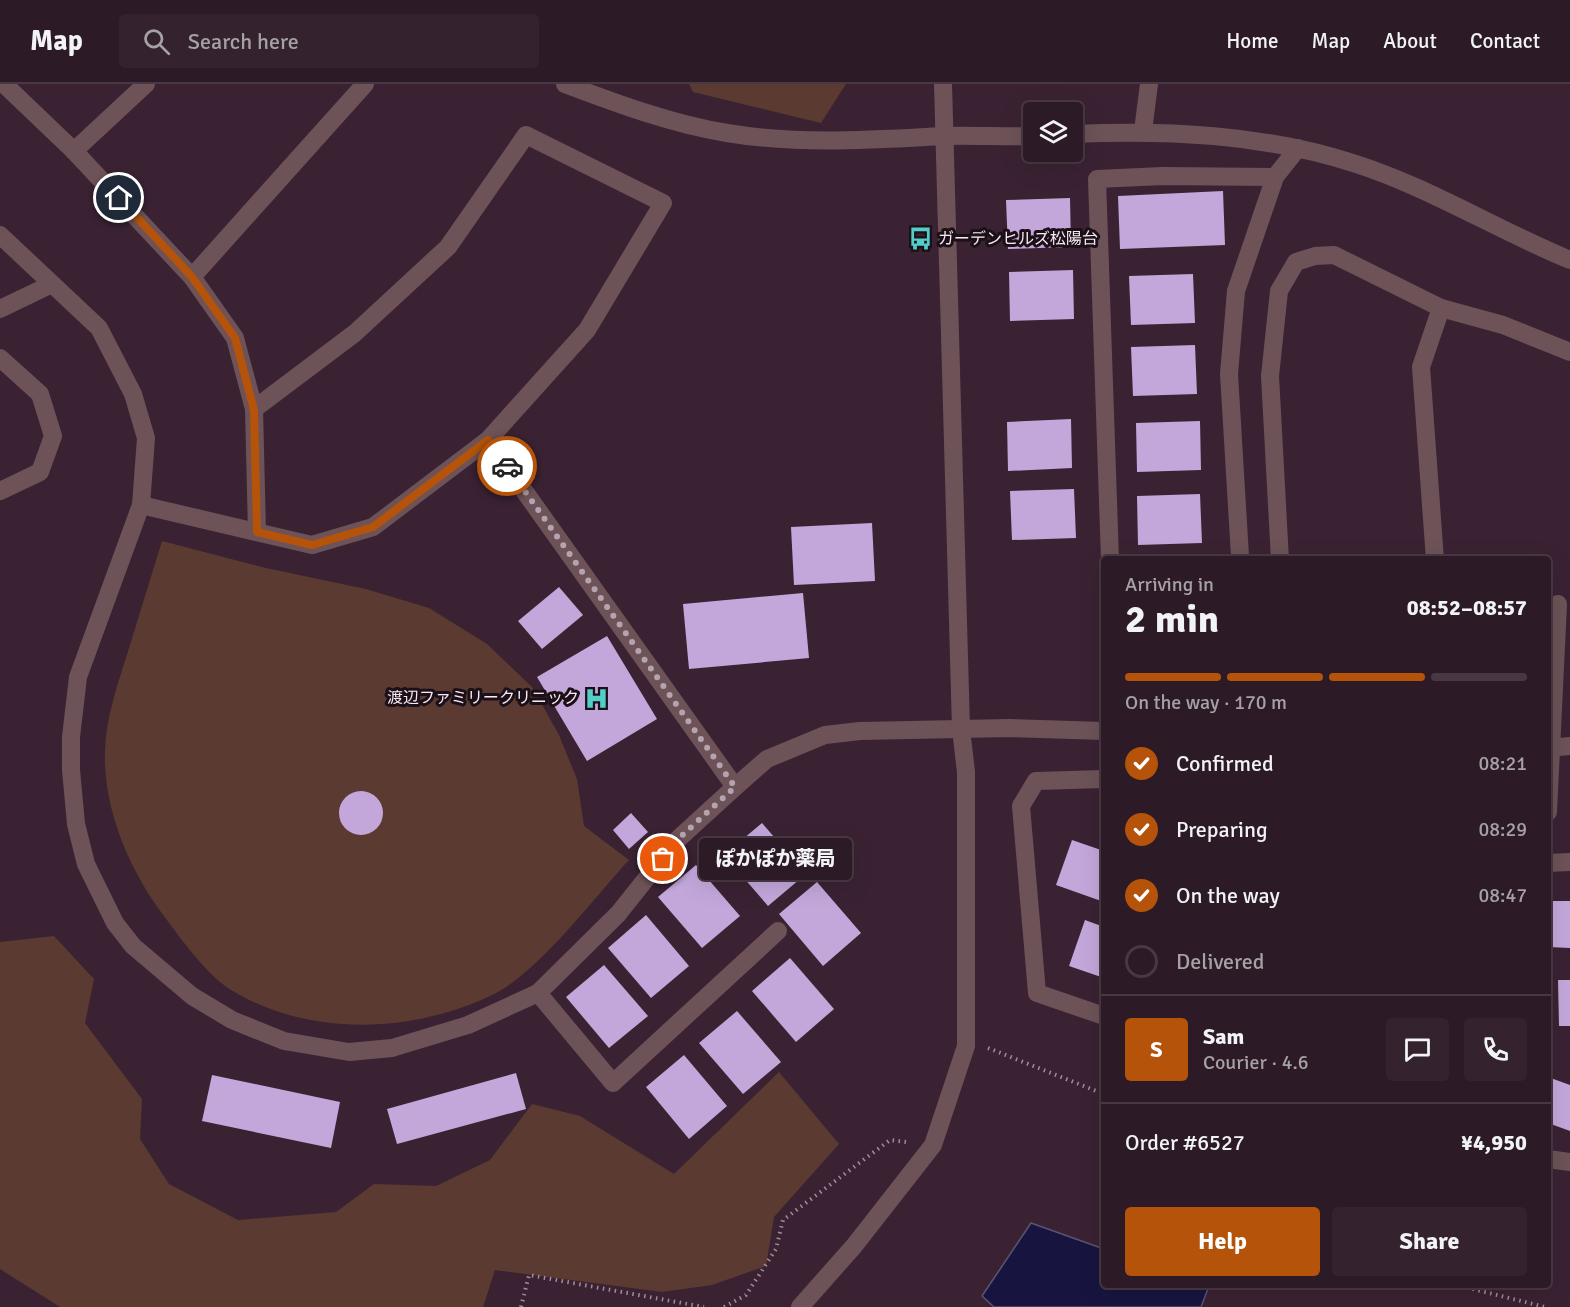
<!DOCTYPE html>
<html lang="en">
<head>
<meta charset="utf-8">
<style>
  :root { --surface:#2c1a26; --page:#34232e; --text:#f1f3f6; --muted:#a6a1a7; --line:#483843; --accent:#b45309 }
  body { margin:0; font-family:Signika,"Noto Sans JP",sans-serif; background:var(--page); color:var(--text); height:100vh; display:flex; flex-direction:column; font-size:22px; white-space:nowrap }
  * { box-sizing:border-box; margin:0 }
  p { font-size:20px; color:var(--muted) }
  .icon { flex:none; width:33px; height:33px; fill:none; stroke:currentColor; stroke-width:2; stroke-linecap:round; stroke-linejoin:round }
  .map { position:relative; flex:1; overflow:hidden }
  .sheet { position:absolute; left:1101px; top:472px; width:450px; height:732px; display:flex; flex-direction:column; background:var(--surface); border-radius:6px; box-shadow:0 6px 24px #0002,0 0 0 2px var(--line) }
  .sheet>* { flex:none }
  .tools { position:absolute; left:1023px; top:18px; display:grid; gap:12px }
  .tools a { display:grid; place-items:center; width:60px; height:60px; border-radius:6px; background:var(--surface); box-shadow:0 6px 24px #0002,0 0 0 2px var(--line); font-size:30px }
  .pin { position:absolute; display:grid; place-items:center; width:51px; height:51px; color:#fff; margin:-26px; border:3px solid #fff; border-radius:50%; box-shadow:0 2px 6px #0007 }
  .courier { position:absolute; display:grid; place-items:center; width:60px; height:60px; margin:-30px; border:4px solid #b45309; border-radius:50%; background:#fff; color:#222; box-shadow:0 2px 8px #0007 }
  .bubble { position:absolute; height:42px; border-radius:6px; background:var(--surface); box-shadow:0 6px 24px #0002,0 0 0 2px var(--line); font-size:20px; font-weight:800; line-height:42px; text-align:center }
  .head em { font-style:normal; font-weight:800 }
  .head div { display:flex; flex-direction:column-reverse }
  .head { display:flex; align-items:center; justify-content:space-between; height:102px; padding:0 24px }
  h1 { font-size:39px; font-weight:800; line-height:45px }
  .bar { display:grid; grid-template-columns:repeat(4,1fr); gap:9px 6px; align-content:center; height:72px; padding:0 24px }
  .bar i { height:8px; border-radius:4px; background:var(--line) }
  .bar .selected { background:var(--accent) }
  .bar p { grid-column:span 4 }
  .line { display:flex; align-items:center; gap:15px; padding:0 24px; border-top:2px solid var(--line) }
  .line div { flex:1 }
  .round { display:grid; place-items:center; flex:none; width:63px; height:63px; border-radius:6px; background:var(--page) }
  ol { padding:0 24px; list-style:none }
  li { display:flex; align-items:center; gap:18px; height:66px }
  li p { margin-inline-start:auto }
  li .icon { padding:6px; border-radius:50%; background:var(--accent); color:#fff; stroke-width:4 }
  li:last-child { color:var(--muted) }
  li i { width:33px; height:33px; border:3px solid var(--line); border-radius:50% }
  .cta { display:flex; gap:12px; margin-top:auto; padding:12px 24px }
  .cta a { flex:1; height:69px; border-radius:6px; background:var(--accent); color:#fff; font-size:24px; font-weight:800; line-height:69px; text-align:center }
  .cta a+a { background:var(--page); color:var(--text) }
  header { display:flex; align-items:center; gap:36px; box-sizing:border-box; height:84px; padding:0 30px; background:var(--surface); border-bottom:2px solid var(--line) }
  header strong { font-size:28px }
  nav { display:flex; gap:33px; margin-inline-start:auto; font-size:21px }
  .search { width:420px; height:54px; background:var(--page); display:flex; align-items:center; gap:15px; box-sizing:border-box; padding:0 21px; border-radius:6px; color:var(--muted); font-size:22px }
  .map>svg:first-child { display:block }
</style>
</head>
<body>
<header>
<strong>Map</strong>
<div class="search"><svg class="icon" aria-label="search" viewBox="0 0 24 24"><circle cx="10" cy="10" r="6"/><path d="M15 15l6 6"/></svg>Search here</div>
<nav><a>Home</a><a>Map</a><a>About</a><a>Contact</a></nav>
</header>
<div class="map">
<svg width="1570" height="1223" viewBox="0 0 1570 1223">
  <rect width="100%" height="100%" fill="#3a2233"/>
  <g fill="#5a3a31">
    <path d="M689 0H846L821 39 693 8Z"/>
    <path d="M162 457 266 484 366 505 429 524 487 560 532 603 559 651 577 695 584 742 629 776C594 814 540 886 496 909 415 950 306 954 228 904 203 887 176 848 158 824 127 780 103 722 105 667 106 631 119 597 129 564 140 528 151 493 162 457Z"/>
    <path d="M54 852 94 895 85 939 142 1015 140 1055 169 1100 238 1136 336 1128 374 1100 436 1102 490 1076 532 1020 580 1032 674 1090 779 988 839 1060 774 1133 766 1182 712 1201 662 1208 495 1186 483 1223H60L0 1185V858Z"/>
  </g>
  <path fill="#17153f" stroke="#5b5475" stroke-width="1.5" d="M1031 1139 1104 1165V1202H1209L1201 1223H994L982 1212Z"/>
  <g fill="#c3a7db">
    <path d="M1223 107 1225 161 1120 165 1118 112Z"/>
    <path d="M1070 114 1071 163 1008 165 1006 116Z"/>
    <path d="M1073 186 1074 235 1010 237 1009 188Z"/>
    <path d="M1193 190 1195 239 1131 241 1129 192Z"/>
    <path d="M1195 261 1197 310 1133 312 1131 263Z"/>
    <path d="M1071 335 1072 384 1008 387 1007 338Z"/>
    <path d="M1200 337 1201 386 1137 388 1136 339Z"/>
    <path d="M1074 405 1076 454 1012 456 1010 407Z"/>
    <path d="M1200 410 1202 459 1138 461 1137 412Z"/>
    <path d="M872 439 875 497 794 501 791 443Z"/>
    <path d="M559 503 583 531 542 565 518 537Z"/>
    <path d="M803 509 809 574 689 585 683 520Z"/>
    <path d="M607 552 657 635 587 677 537 593Z"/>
    <circle cx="361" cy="729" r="22"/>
    <path d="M631 729 648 748 629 765 613 746Z"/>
    <path d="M762 739 806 790 768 822 724 771Z"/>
    <path d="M1072 756 1104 767V818L1056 801Z"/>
    <path d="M696 781 740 832 702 864 658 813Z"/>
    <path d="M817 798 861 849 823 882 779 830Z"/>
    <path d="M1548 817H1570V864L1548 863Z"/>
    <path d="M646 831 689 882 651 914 608 864Z"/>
    <path d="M1085 836 1104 843V894L1069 882Z"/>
    <path d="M790 874 834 925 796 958 752 907Z"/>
    <path d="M604 881 648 932 609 964 566 913Z"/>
    <path d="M1558 896H1570V942H1559Z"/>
    <path d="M737 927 781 978 743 1010 699 959Z"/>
    <path d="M684 971 727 1022 689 1055 646 1003Z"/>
    <path d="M516 989 526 1025 397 1060 387 1025Z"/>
    <path d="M212 991 340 1018 331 1064 202 1037Z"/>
    <path d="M1548 993 1570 1001V1047L1548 1039Z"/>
  </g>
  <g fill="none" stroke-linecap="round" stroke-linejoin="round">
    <g stroke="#a18d9b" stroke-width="4" stroke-dasharray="1.5 4.5" stroke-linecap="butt">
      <path d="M988 964 1104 1010"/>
      <path d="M1461 1202 1545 1223"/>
      <path d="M521 1223 529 1191 704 1223"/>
      <path d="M724 1223 746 1211 776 1165 783 1136 890 1056 906 1058"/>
    </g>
    <g stroke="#6d5358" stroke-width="18">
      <path d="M4 0 74 67 192 193 235 254 254 325 257 448"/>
      <path d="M565 0C618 20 672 40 727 49 799 61 870 56 942 52 973 51 1003 53 1034 52"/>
      <path d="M1143 47 1149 0"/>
      <path d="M1072 50C1167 46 1262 50 1353 79 1429 103 1497 146 1570 176"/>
      <path d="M74 67 146 0"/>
      <path d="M0 151 99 244 133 310 146 354 141 421 78 593 71 653V686L76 740 86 780 115 839 133 862 192 912 232 936 284 957 349 968 392 964 468 941 538 909 618 830 677 756 735 703 767 675 825 651 860 647 1010 644 1104 647"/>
      <path d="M192 193 365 0"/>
      <path d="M0 225 52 200"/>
      <path d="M0 274 40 310 53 352 40 388 0 407"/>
      <path d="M254 325 355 249 448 163 526 51 663 119 587 246 488 356"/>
      <path d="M141 421 312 461 373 443 488 356 735 703"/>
      <path d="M1240 472 1229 290 1236 207 1275 93 1298 64"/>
      <path d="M1110 476 1097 95 1163 92 1275 93"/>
      <path d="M1280 476 1270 292 1279 207 1296 178 1315 172 1334 171 1441 224 1503 241 1570 268"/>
      <path d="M1435 476 1421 283 1441 224"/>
      <path d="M1548 664 1570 662"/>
      <path d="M1104 695 1036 697 1021 722 1037 909 1104 932"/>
      <path d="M1548 728 1558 520"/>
      <path d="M1548 779 1570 778"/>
      <path d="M538 909 613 999 778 847"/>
      <path d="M1548 1075 1570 1078"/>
      <path d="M800 1223 854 1162 933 1061 966 962V688L961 645 943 0"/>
    </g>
  </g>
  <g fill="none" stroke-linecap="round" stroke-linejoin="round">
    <path stroke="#b6a3b0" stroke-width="6" stroke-dasharray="0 10.8" d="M507 382 735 703 677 756 663 775"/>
    <path stroke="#b45309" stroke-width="8" d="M119 114 192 193 235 254 254 326 257 448 312 461 373 443 488 356 507 382"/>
  </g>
  <defs>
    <symbol id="bus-bare" viewBox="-9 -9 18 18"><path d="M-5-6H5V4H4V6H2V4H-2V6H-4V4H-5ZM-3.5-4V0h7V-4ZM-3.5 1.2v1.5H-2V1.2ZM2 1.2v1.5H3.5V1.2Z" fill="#53cdca" stroke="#1b1017" stroke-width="2.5" paint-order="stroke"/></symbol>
    <symbol id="hospital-bare" viewBox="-9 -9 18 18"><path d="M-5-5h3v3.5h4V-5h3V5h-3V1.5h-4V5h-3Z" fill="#53cdca" stroke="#1b1017" stroke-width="2.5" paint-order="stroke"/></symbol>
  </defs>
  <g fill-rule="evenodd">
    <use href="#bus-bare" x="904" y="138" width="33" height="33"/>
    <use href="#hospital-bare" x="580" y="598" width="33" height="33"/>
  </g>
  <g text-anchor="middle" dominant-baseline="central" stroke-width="6" stroke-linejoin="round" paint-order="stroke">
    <g font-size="16" fill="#f9e8f3" stroke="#1b1017" text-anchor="start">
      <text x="938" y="155">ガーデンヒルズ松陽台</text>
      <text x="579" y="614" text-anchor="end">渡辺ファミリークリニック</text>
    </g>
  </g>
</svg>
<div class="tools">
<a><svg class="icon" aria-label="layers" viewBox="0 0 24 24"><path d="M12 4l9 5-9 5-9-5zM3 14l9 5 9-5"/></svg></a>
</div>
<div class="pin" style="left:663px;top:775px;background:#ea580c"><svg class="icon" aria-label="bag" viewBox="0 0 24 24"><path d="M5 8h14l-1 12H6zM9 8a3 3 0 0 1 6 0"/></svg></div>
<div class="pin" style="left:119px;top:114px;background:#1f2937"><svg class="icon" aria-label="home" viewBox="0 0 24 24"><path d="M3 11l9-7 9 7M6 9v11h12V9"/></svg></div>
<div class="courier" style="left:507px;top:382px"><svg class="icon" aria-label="car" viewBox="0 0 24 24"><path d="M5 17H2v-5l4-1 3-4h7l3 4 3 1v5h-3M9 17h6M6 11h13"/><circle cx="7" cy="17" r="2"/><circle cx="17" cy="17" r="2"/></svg></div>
<div class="bubble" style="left:699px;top:754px;width:153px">ぽかぽか薬局</div>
<section class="sheet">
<div class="head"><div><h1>2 min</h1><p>Arriving in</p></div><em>08:52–08:57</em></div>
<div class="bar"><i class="selected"></i><i class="selected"></i><i class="selected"></i><i></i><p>On the way · 170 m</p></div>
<ol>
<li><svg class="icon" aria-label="check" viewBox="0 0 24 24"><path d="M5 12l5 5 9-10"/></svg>Confirmed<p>08:21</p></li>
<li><svg class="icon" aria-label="check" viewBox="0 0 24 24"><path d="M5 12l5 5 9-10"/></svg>Preparing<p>08:29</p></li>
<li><svg class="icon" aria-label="check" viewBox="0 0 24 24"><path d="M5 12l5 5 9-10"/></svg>On the way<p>08:47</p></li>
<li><i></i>Delivered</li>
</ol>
<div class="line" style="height:108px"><b class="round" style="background:var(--accent);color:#fff">S</b><div><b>Sam</b><p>Courier · 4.6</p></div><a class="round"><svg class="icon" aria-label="chat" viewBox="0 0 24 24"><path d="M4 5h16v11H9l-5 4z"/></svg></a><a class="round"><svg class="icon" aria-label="phone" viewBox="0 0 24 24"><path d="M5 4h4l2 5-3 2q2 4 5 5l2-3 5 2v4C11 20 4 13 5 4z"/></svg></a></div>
<div class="line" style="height:78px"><div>Order #6527</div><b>¥4,950</b></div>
<div class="cta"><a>Help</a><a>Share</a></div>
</section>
</div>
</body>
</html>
